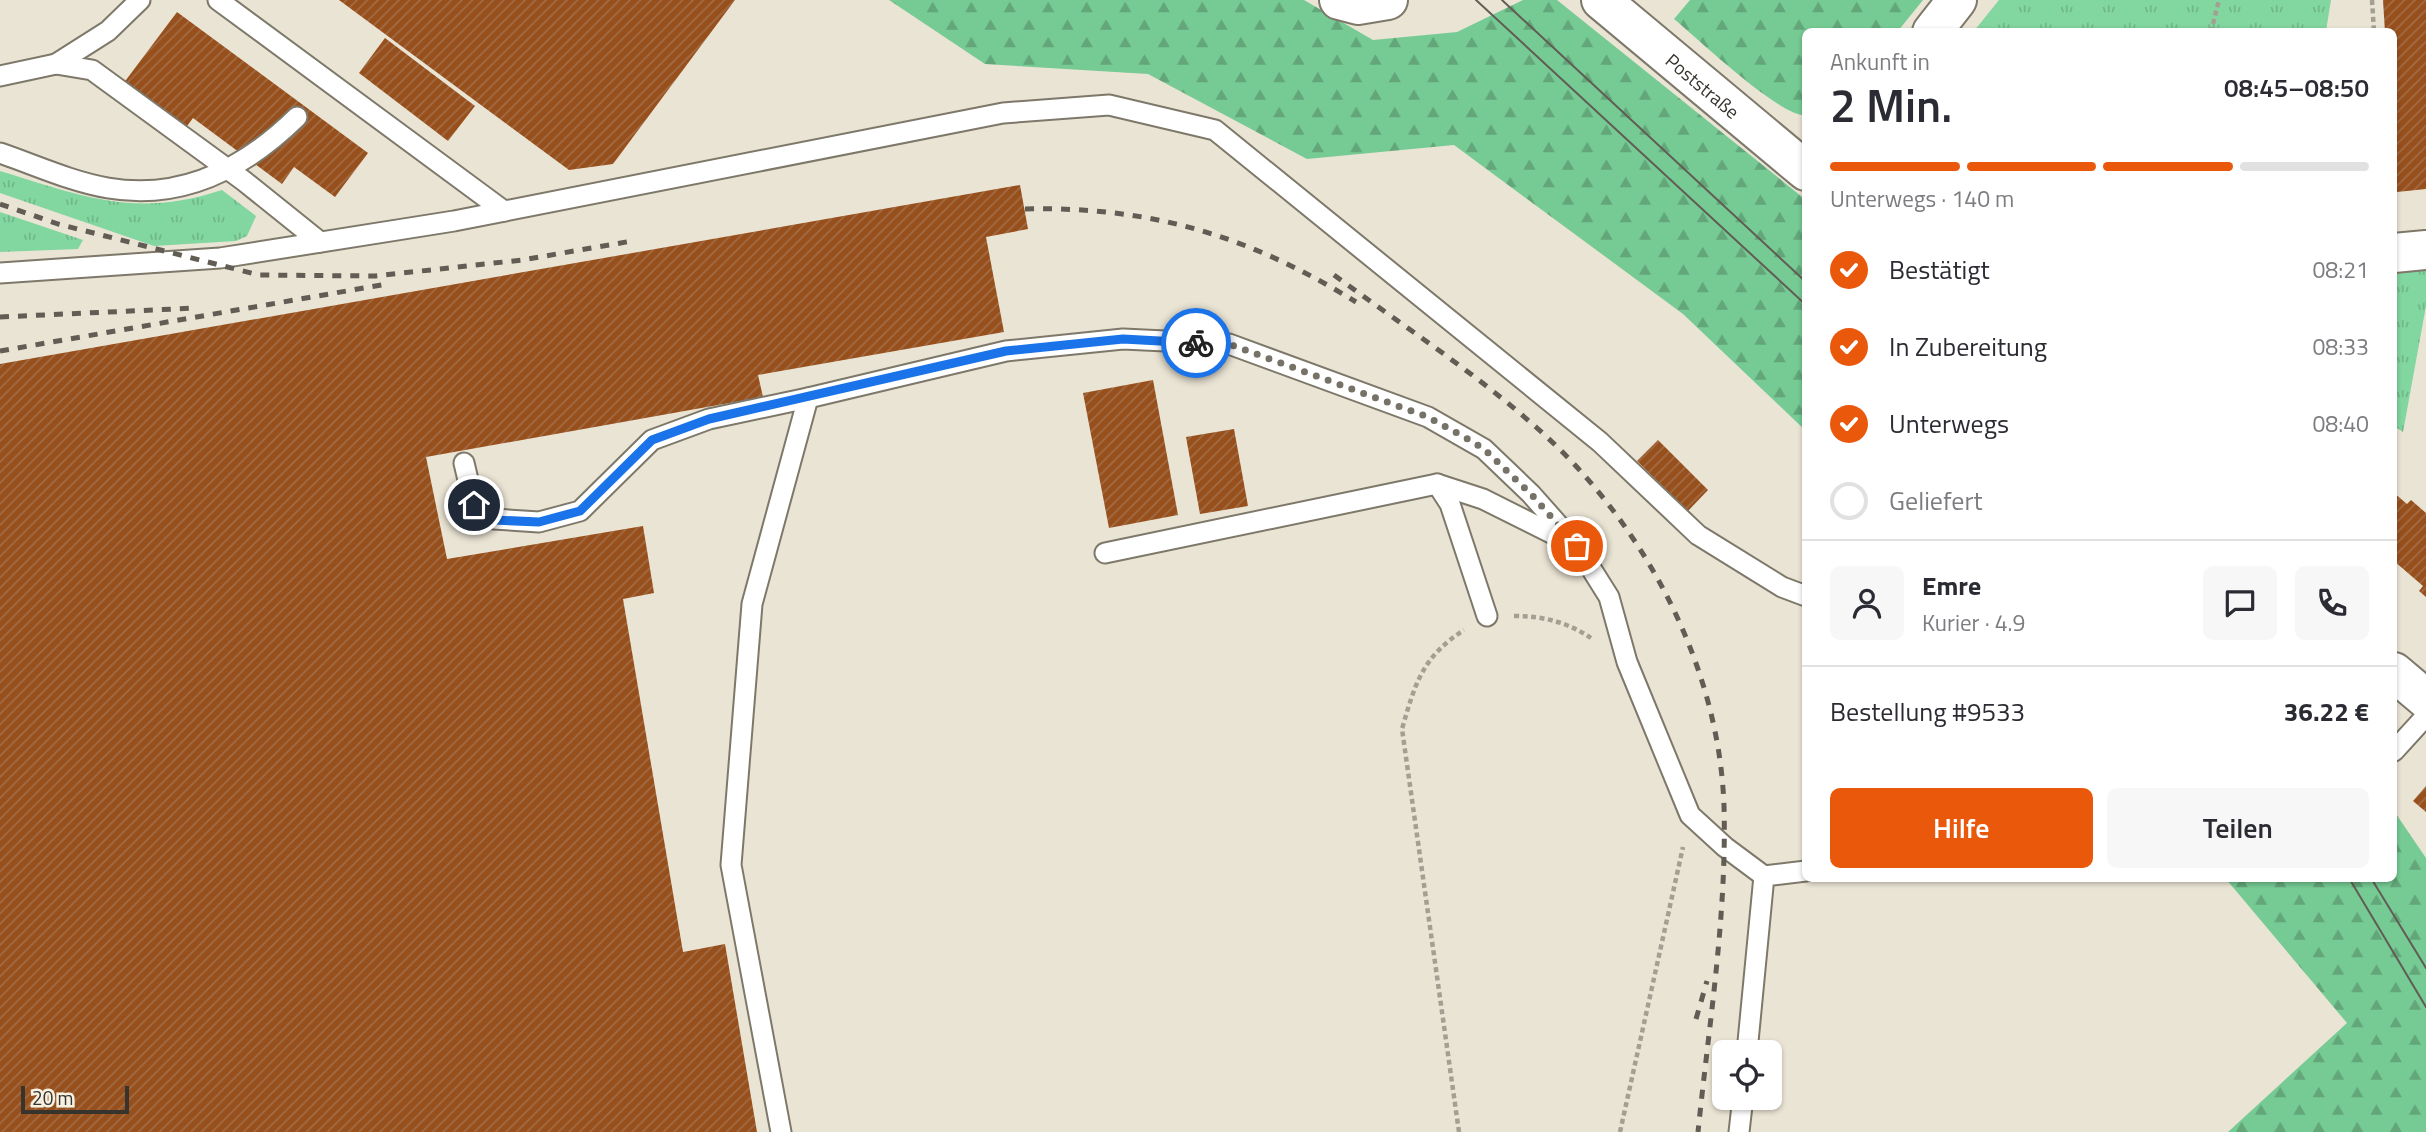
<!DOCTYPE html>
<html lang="de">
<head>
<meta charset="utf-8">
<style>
  :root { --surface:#fff; --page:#f7f7f7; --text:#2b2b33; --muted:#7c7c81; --line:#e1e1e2; --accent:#ea580c }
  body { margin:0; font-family:"Titillium Web",sans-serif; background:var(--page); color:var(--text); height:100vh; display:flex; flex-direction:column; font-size:26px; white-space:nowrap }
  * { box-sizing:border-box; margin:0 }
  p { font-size:23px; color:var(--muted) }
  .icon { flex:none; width:38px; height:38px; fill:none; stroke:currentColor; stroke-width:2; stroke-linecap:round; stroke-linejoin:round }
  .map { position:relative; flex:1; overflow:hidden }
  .sheet { position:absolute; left:1802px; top:28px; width:595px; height:854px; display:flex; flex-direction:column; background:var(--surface); border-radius:10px; box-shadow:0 2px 5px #0004 }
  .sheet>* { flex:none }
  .controls { position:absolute; left:1712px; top:1040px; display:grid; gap:14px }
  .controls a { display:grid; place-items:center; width:70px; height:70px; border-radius:10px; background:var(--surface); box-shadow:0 2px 5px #0004; font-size:35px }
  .scale { position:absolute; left:21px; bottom:18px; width:108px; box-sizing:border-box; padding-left:7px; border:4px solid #37342e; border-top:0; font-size:19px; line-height:24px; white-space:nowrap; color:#37342e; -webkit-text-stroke:5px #f7f1e1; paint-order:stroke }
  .pin { position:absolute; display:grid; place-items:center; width:60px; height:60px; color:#fff; margin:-30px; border:4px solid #fff; border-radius:50%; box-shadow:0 2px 7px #0007 }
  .courier { position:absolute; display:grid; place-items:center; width:70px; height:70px; margin:-35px; border:5px solid #1a73e8; border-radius:50%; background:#fff; color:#222; box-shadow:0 2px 9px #0007 }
  .summary em { font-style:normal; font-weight:600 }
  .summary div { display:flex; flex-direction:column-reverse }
  .summary { display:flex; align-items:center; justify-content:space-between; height:119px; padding:0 28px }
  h1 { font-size:46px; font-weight:600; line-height:52px }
  .bar { display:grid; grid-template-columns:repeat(4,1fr); gap:10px 7px; align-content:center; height:84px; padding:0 28px }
  .bar i { height:9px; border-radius:5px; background:var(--line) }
  .bar .active { background:var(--accent) }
  .bar p { grid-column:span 4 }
  .line { display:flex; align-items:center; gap:18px; padding:0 28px; border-top:2px solid var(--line) }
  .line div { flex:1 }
  .round { display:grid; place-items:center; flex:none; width:74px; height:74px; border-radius:10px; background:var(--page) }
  ol { padding:0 28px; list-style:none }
  li { display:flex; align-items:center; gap:21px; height:77px }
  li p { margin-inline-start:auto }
  li .icon { padding:7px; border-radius:50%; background:var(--accent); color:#fff; stroke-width:4 }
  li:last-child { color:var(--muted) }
  li i { width:38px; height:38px; border:4px solid var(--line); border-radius:50% }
  .action { display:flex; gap:14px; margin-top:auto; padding:14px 28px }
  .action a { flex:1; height:80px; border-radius:10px; background:var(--accent); color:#fff; font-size:28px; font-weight:600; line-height:80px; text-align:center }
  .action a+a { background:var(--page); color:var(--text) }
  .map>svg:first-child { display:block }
</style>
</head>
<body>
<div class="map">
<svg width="2426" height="1132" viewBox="0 0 2426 1132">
  <defs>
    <pattern id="grass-tufts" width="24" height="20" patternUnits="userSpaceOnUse" patternTransform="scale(1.75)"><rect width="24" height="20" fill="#82d69f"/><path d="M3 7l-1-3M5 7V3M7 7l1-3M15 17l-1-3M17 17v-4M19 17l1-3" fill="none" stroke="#71b889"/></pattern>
    <pattern id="forest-firs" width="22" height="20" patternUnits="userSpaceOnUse" patternTransform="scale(1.75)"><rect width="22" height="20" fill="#76cb94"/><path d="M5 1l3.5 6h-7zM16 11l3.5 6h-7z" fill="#62a679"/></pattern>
    <pattern id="building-hatch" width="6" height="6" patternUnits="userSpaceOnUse" patternTransform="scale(1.75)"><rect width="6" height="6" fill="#974f1c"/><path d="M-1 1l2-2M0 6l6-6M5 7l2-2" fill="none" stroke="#a26c45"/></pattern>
  </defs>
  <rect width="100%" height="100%" fill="#eae4d4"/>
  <g fill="url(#grass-tufts)">
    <path d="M1999 0H2331L2326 31H1974Z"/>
    <path d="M0 171C83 196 135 219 222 190L256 216 247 236 236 241 154 246 0 193Z"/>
    <path d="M0 212 83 240 78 249 0 252Z"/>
    <path d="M2426 260V306L2403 432 2394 426V262Z"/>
  </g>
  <g fill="url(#forest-firs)">
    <path d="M889 0H1304L1373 40 1457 32 1523 0H1557L1806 200V431L1683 314 1454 145 1307 159 1148 74 985 64Z"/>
    <path d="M1690 0H1923L1898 31 1806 32V115C1781 118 1697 38 1674 19Z"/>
    <path d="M2394 811 2426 858V1132H2228L2347 1023 2226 879 2394 878Z"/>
  </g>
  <g fill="url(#building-hatch)">
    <path d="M339 0H735L613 164 569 170Z"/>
    <path d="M2383 0H2426V189L2397 192 2394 32H2385Z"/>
    <path d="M177 12 368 153 335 197 294 167 282 184 193 118 176 141 114 96Z"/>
    <path d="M385 38 475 106 448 141 359 73Z"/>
    <path d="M1020 185 1028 229 986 237 1004 332 758 375 763 397 426 457 447 559 643 526 654 593 623 599 683 952 725 944 757 1132H0V364Z"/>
    <path d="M1153 380 1178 515 1109 528 1083 393Z"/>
    <path d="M1234 429 1248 506 1200 514 1186 437Z"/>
    <path d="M1658 440 1708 490 1688 511 1637 461Z"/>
    <path d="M2394 493 2407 504 2411 500 2426 513V597L2419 591 2423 586 2394 561Z"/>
    <path d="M2426 786V812L2413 801Z"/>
  </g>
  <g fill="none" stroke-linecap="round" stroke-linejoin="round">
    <defs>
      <g id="lane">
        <path d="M218 0 504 211"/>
        <path d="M56 64 108 31 140 0"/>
        <path d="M0 76 56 64 92 70 244 181 320 242"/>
        <path d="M0 153C35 165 72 182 108 188 183 201 245 168 297 117"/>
        <path d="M0 273 220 258 454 221 1003 113 1109 105 1215 130 1600 442 1698 535 1782 587 1806 596"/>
        <path d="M464 463 474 505 494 519 539 522 580 511 652 440 709 419 808 398"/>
        <path d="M1437 484 1483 499 1567 541"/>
        <path d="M1105 553 1437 484 1450 504 1487 616"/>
        <path d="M2394 751 2426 716"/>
        <path d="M1747 1052 1764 876 1806 871"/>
        <path d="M781 1132 731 865 752 604 808 398 1006 351 1123 339 1229 344 1428 417 1484 449 1531 494 1577 546 1609 597 1627 662 1690 815 1725 847 1764 876"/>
        <path d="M1739 1132 1743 1097"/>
      </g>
      <g id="street">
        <path d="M1339 0 1358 5 1388 0"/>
        <path id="s1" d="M1601 0 1806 171"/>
        <path d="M1932 32 1957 0"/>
        <path d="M2394 253 2426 250"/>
        <path d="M2394 672 2426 699"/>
      </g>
    </defs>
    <use href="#lane" stroke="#7d7869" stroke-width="23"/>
    <use href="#street" stroke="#7d7869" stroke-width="42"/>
    <g stroke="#a39f93" stroke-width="4.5" stroke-dasharray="5 3.5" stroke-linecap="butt">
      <path d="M2372 0 2374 32"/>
      <path d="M2211 32 2219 0"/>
      <path d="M1514 616C1543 616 1567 622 1591 638"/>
      <path d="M1459 1132 1402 729C1415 684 1422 657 1464 630"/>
      <path d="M1620 1132 1683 847"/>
    </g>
    <use href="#lane" stroke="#fff" stroke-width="19"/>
    <use href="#street" stroke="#fff" stroke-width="38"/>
    <g stroke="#615d55" stroke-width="2">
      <path d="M1476 0 1806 305"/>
      <path d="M1502 0 1806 282"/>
      <path d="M2349 878 2426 1007"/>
      <path d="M2371 878 2426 968"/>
    </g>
    <g stroke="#615d55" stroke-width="5" stroke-dasharray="9 9" stroke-linecap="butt">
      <path d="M0 204 58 224 259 275 375 276 522 260 632 241"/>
      <path d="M1025 209C1150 206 1250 236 1356 302"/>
      <path d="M1334 275C1402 325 1474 372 1537 428 1642 521 1719 663 1724 806 1727 915 1709 1024 1698 1132"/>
      <path d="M0 317 196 308"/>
      <path d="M0 351 387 284"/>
      <path d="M1696 1019 1707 981"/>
    </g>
  </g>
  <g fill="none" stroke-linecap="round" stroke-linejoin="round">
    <path stroke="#767268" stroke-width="7" stroke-dasharray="0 12.6" d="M1196 343 1229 344 1428 417 1466 438 1484 449 1531 494 1577 546"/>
    <path stroke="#1a73e8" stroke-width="9" d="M474 505 494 520 539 522 580 511 652 440 709 419 1006 351 1123 339 1196 343"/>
  </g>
  <g text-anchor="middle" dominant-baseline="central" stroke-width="7" stroke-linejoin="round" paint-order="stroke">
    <g font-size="19" fill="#37342e" stroke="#f7f1e1">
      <text stroke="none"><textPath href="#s1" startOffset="133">Poststraße</textPath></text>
    </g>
  </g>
</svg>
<div class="controls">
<a><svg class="icon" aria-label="locate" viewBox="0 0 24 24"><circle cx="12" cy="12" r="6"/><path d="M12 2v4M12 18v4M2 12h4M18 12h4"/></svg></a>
</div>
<div class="scale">20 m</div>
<div class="pin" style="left:1577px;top:546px;background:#ea580c"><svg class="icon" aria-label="bag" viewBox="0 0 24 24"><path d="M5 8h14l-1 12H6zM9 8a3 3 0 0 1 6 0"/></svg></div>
<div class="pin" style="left:474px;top:505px;background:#1f2937"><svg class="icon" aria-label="home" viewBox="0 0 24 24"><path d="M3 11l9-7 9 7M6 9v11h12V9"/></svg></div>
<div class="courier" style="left:1196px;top:343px"><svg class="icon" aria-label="bike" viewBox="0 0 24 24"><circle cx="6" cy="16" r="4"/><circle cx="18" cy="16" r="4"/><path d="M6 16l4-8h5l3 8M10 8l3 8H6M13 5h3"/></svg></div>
<section class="sheet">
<div class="summary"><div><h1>2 Min.</h1><p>Ankunft in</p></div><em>08:45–08:50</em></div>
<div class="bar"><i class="active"></i><i class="active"></i><i class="active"></i><i></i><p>Unterwegs · 140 m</p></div>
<ol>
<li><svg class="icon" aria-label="check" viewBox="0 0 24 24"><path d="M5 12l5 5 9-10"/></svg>Bestätigt<p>08:21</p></li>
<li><svg class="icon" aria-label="check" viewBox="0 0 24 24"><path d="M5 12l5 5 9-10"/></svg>In Zubereitung<p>08:33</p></li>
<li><svg class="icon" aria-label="check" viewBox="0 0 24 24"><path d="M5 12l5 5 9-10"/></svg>Unterwegs<p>08:40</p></li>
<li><i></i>Geliefert</li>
</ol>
<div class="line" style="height:126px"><a class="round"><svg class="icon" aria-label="person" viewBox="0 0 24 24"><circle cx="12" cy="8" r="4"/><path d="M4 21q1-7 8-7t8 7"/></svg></a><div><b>Emre</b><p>Kurier · 4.9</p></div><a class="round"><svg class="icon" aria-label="chat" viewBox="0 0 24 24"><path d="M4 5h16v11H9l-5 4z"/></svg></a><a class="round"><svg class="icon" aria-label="phone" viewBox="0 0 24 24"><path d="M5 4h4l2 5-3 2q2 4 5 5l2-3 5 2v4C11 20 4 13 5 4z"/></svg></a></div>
<div class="line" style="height:91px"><div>Bestellung #9533</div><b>36.22 €</b></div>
<div class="action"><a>Hilfe</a><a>Teilen</a></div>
</section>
</div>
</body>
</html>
